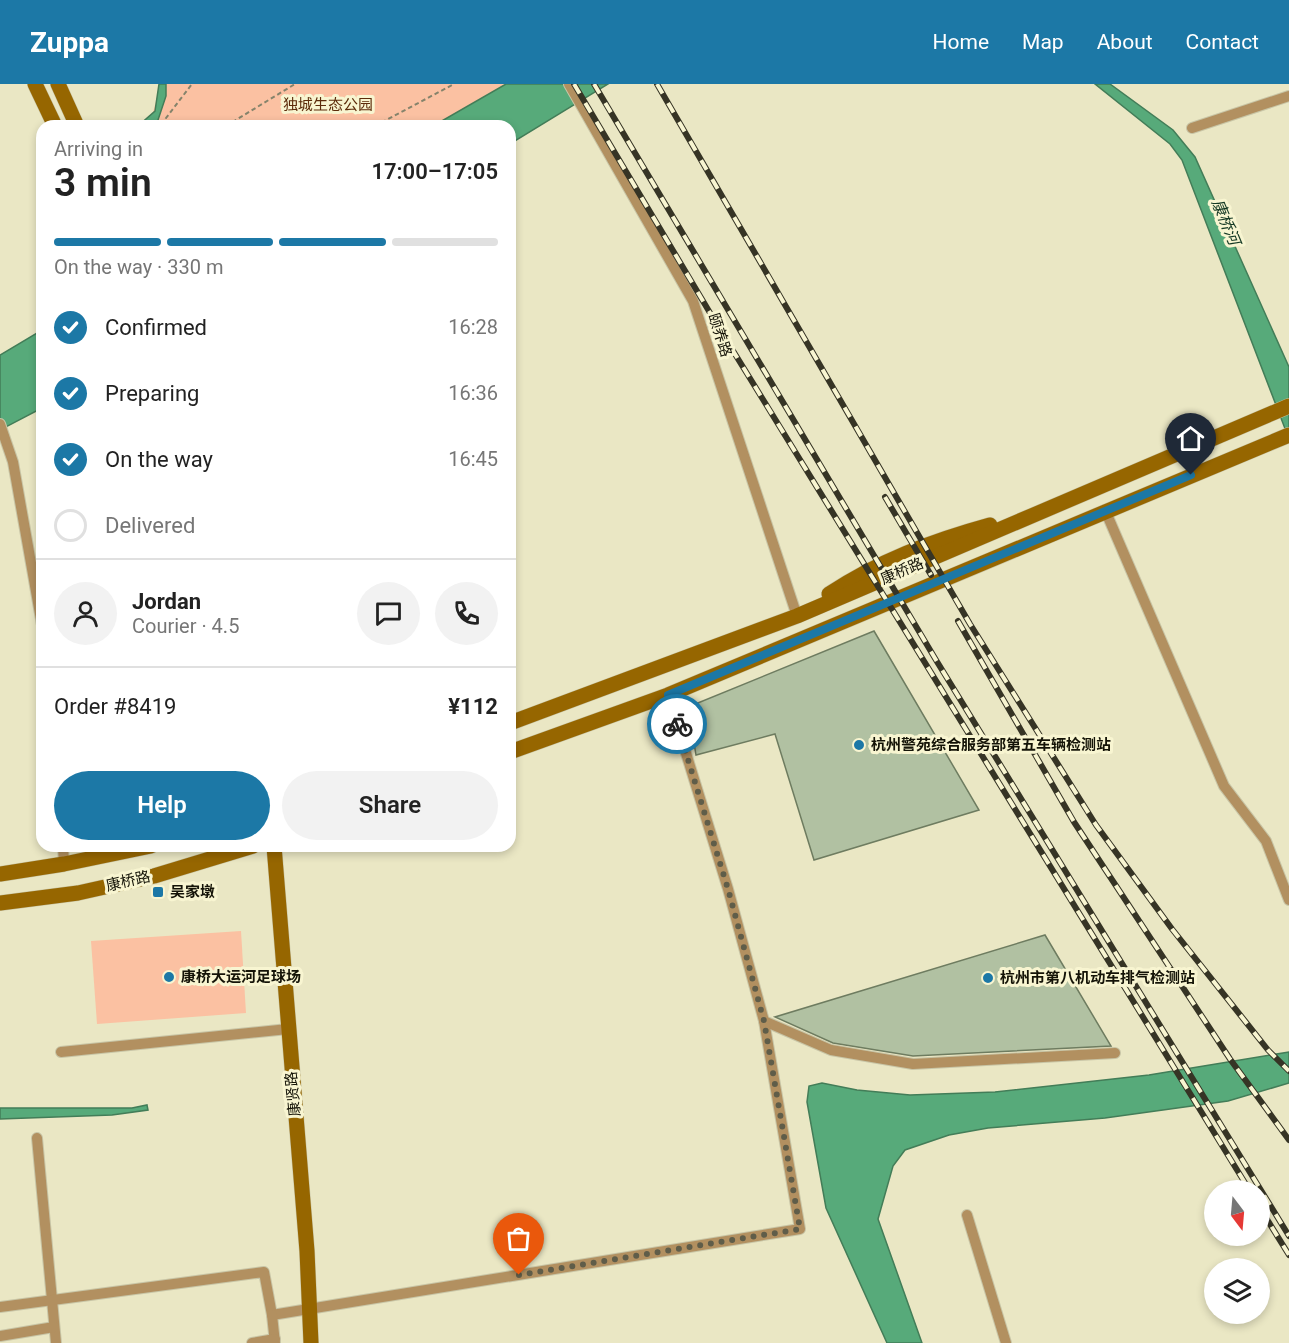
<!DOCTYPE html>
<html lang="en">
<head>
<meta charset="utf-8">
<style>
  :root { --surface:#fff; --page:#f2f2f2; --text:#222; --muted:#767676; --line:#e0e0e0; --accent:#1c78a6 }
  body { margin:0; font-family:Roboto,"Noto Sans SC",sans-serif; background:var(--page); color:var(--text); height:100vh; display:flex; flex-direction:column; font-size:22px; white-space:nowrap }
  * { box-sizing:border-box; margin:0 }
  p { font-size:20px; color:var(--muted) }
  .icon { flex:none; width:33px; height:33px; fill:none; stroke:currentColor; stroke-width:2; stroke-linecap:round; stroke-linejoin:round }
  .map { position:relative; flex:1; overflow:hidden }
  .sheet { position:absolute; left:36px; top:36px; width:480px; height:732px; display:flex; flex-direction:column; background:var(--surface); border-radius:18px; box-shadow:0 3px 9px #0003 }
  .sheet>* { flex:none }
  .needle { width:39px; rotate:164deg }
  .fabs { position:absolute; left:1204px; top:1096px; display:grid; gap:12px }
  .fabs a { display:grid; place-items:center; width:66px; height:66px; border-radius:50%; background:var(--surface); box-shadow:0 3px 9px #0003; font-size:30px }
  .pin { position:absolute; display:grid; place-items:center; width:51px; height:51px; color:#fff; margin:-62px -26px; border-radius:50% 50% 50% 0; rotate:-45deg; box-shadow:0 0 6px #0007 }
  .pin .icon { rotate:45deg }
  .courier { position:absolute; display:grid; place-items:center; width:60px; height:60px; margin:-30px; border:4px solid #1c78a6; border-radius:50%; background:#fff; color:#222; box-shadow:0 2px 8px #0007 }
  .head em { font-style:normal; font-weight:600 }
  .head div { display:flex; flex-direction:column-reverse }
  .head { display:flex; align-items:center; justify-content:space-between; height:102px; padding:0 18px }
  h1 { font-size:39px; font-weight:600; line-height:45px }
  .bar { display:grid; grid-template-columns:repeat(4,1fr); gap:9px 6px; align-content:center; height:72px; padding:0 18px }
  .bar i { height:8px; border-radius:4px; background:var(--line) }
  .bar .current { background:var(--accent) }
  .bar p { grid-column:span 4 }
  .line { display:flex; align-items:center; gap:15px; padding:0 18px; border-top:2px solid var(--line) }
  .line div { flex:1 }
  .round { display:grid; place-items:center; flex:none; width:63px; height:63px; border-radius:32px; background:var(--page) }
  ol { padding:0 18px; list-style:none }
  li { display:flex; align-items:center; gap:18px; height:66px }
  li p { margin-inline-start:auto }
  li .icon { padding:6px; border-radius:50%; background:var(--accent); color:#fff; stroke-width:4 }
  li:last-child { color:var(--muted) }
  li i { width:33px; height:33px; border:3px solid var(--line); border-radius:50% }
  .primary-button { display:flex; gap:12px; margin-top:auto; padding:12px 18px }
  .primary-button a { flex:1; height:69px; border-radius:36px; background:var(--accent); color:#fff; font-size:24px; font-weight:600; line-height:69px; text-align:center }
  .primary-button a+a { background:var(--page); color:var(--text) }
  header { display:flex; align-items:center; gap:36px; box-sizing:border-box; height:84px; padding:0 30px; background:var(--accent); color:#fff }
  header strong { font-size:28px }
  nav { display:flex; gap:33px; margin-inline-start:auto; font-size:21px }
  .map>svg:first-child { display:block }
</style>
</head>
<body>
<header>
<strong>Zuppa</strong>
<nav><a>Home</a><a>Map</a><a>About</a><a>Contact</a></nav>
</header>
<div class="map">
<svg width="1289" height="1259" viewBox="0 0 1289 1259">
  <rect width="100%" height="100%" fill="#eae7c4"/>
  <g fill="#fbc1a2">
    <path d="M161 0H506L433 42H149Z"/>
    <path d="M241 847 246 929 97 940 91 857Z"/>
  </g>
  <g fill="#57aa7a" stroke="#437d58" stroke-width="1.5">
    <path d="M159 0H166V12L156 42H138L155 27Z"/>
    <path d="M506 0H608L510 60V42H433Z"/>
    <path d="M1095 0H1110L1173 46 1195 73 1289 283V355L1182 76 1170 60Z"/>
    <path d="M42 246V324L0 346V271Z"/>
    <path d="M1289 968V999L1228 1017 1105 1034 988 1044 949 1051 905 1066 893 1082 878 1135 922 1259H887L826 1124 807 1018 809 1002 822 999 857 1006 910 1011 995 1008 1149 991Z"/>
    <path d="M147 1021 148 1026 112 1031 0 1035V1024H132Z"/>
  </g>
  <g fill="#b1c1a2" stroke="#6e7c60" stroke-width="1.5">
    <path d="M874 547 979 726 814 776 775 650 696 671 688 623Z"/>
    <path d="M1045 851 1111 962 913 972 833 959 775 933Z"/>
  </g>
  <g fill="none" stroke-linecap="round" stroke-linejoin="round">
    <defs>
      <g id="street">
        <path d="M569 0 693 217 797 532"/>
        <path d="M1192 44 1289 12"/>
        <path d="M0 340 13 378 42 541"/>
        <path d="M1105 426 1224 702 1266 757 1289 816"/>
        <path d="M63 762 64 780"/>
        <path d="M764 937 831 966 913 980 1115 969"/>
        <path d="M61 968 288 945"/>
        <path d="M37 1054 56 1259"/>
        <path d="M967 1131 1006 1259"/>
        <path d="M0 1223 264 1188 272 1231 800 1145 764 937 728 805 668 611"/>
        <path d="M272 1231 275 1259"/>
        <path d="M0 1252 54 1243"/>
        <path d="M252 1259 275 1255"/>
      </g>
      <g id="secondary">
        <path d="M35 0 55 42"/>
        <path d="M58 0 77 42"/>
        <path d="M829 510C879 477 932 457 990 441"/>
        <path d="M510 639 797 532 1289 322"/>
        <path d="M510 668 668 611 1289 351"/>
        <path d="M274 762 307 1167 311 1259"/>
        <path d="M0 790 64 780 151 762"/>
        <path d="M0 819 78 809 154 792 253 762"/>
      </g>
    </defs>
    <use href="#street" stroke="#c8c5a6" stroke-width="12"/>
    <use href="#secondary" stroke="#c8c5a6" stroke-width="16"/>
    <g stroke="#85836b" stroke-width="2" stroke-dasharray="4.5 3" stroke-linecap="butt">
      <path d="M164 42 166 34 192 0"/>
      <path d="M226 42 295 0"/>
      <path d="M375 42 454 0"/>
    </g>
    <use href="#street" stroke="#b29060" stroke-width="10"/>
    <use href="#secondary" stroke="#966600" stroke-width="15"/>
    <defs>
      <g id="rail">
        <path d="M574 0 719 244 1250 1107"/>
        <path d="M594 0 936 576 1289 1152"/>
        <path d="M657 0 970 540 1096 741 1172 845 1268 966 1289 987"/>
        <path d="M885 413 931 491"/>
        <path d="M958 537 1074 738 1230 975 1289 1056"/>
        <path d="M1260 1124 1289 1171"/>
      </g>
    </defs>
    <use href="#rail" stroke="#363425" stroke-width="6"/>
    <use href="#rail" stroke="#f8f5d1" stroke-width="4" stroke-dasharray="11" stroke-linecap="butt"/>
  </g>
  <g fill="none" stroke-linecap="round" stroke-linejoin="round">
    <path stroke="#5f5d49" stroke-width="6" stroke-dasharray="0 10.8" d="M519 1191 800 1145 764 937 728 805 677 640"/>
    <path stroke="#1c78a6" stroke-width="8" d="M677 640 668 611 1191 391"/>
  </g>
  <g fill="#1c78a6" stroke="#f8f5d1" stroke-width="2">
    <circle cx="859" cy="661" r="6"/>
    <rect x="152" y="802" width="12" height="12" rx="3"/>
    <circle cx="169" cy="893" r="6"/>
    <circle cx="988" cy="894" r="6"/>
  </g>
  <g text-anchor="middle" dominant-baseline="central" stroke-width="6" stroke-linejoin="round" paint-order="stroke">
    <g font-size="15" fill="#5c2b0a" stroke="#f8f5d1">
      <text x="328" y="21">独城生态公园</text>
    </g>
    <g font-size="15" fill="#141307" stroke="#f8f5d1">
      <text transform="translate(720 251) rotate(72)">颐养路</text>
      <text transform="translate(902 487) rotate(-23)">康桥路</text>
      <text transform="translate(128 797) rotate(-13)">康桥路</text>
      <text transform="translate(293 1010) rotate(-95)">康贤路</text>
    </g>
    <g font-size="15" font-weight="bold" fill="#141307" stroke="#f8f5d1" text-anchor="start">
      <text x="871" y="661">杭州警苑综合服务部第五车辆检测站</text>
      <text x="170" y="808">吴家墩</text>
      <text x="181" y="893">康桥大运河足球场</text>
      <text x="1000" y="894">杭州市第八机动车排气检测站</text>
    </g>
    <g font-size="16" font-style="italic" fill="#143924" stroke="#f8f5d1">
      <text transform="translate(1226 138) rotate(67)">康桥河</text>
    </g>
  </g>
</svg>
<div class="fabs">
<a><svg class="needle" viewBox="-14 -14 28 28"><path d="M0-13l5 13h-10z" fill="#e53935"/><path d="M0 13l5-13h-10z" fill="#767676"/></svg></a>
<a><svg class="icon" aria-label="layers" viewBox="0 0 24 24"><path d="M12 4l9 5-9 5-9-5zM3 14l9 5 9-5"/></svg></a>
</div>
<div class="pin" style="left:519px;top:1191px;background:#ea580c"><svg class="icon" aria-label="bag" viewBox="0 0 24 24"><path d="M5 8h14l-1 12H6zM9 8a3 3 0 0 1 6 0"/></svg></div>
<div class="pin" style="left:1191px;top:391px;background:#1f2937"><svg class="icon" aria-label="home" viewBox="0 0 24 24"><path d="M3 11l9-7 9 7M6 9v11h12V9"/></svg></div>
<div class="courier" style="left:677px;top:640px"><svg class="icon" aria-label="bike" viewBox="0 0 24 24"><circle cx="6" cy="16" r="4"/><circle cx="18" cy="16" r="4"/><path d="M6 16l4-8h5l3 8M10 8l3 8H6M13 5h3"/></svg></div>
<section class="sheet">
<div class="head"><div><h1>3 min</h1><p>Arriving in</p></div><em>17:00–17:05</em></div>
<div class="bar"><i class="current"></i><i class="current"></i><i class="current"></i><i></i><p>On the way · 330 m</p></div>
<ol>
<li><svg class="icon" aria-label="check" viewBox="0 0 24 24"><path d="M5 12l5 5 9-10"/></svg>Confirmed<p>16:28</p></li>
<li><svg class="icon" aria-label="check" viewBox="0 0 24 24"><path d="M5 12l5 5 9-10"/></svg>Preparing<p>16:36</p></li>
<li><svg class="icon" aria-label="check" viewBox="0 0 24 24"><path d="M5 12l5 5 9-10"/></svg>On the way<p>16:45</p></li>
<li><i></i>Delivered</li>
</ol>
<div class="line" style="height:108px"><a class="round"><svg class="icon" aria-label="person" viewBox="0 0 24 24"><circle cx="12" cy="8" r="4"/><path d="M4 21q1-7 8-7t8 7"/></svg></a><div><b>Jordan</b><p>Courier · 4.5</p></div><a class="round"><svg class="icon" aria-label="chat" viewBox="0 0 24 24"><path d="M4 5h16v11H9l-5 4z"/></svg></a><a class="round"><svg class="icon" aria-label="phone" viewBox="0 0 24 24"><path d="M5 4h4l2 5-3 2q2 4 5 5l2-3 5 2v4C11 20 4 13 5 4z"/></svg></a></div>
<div class="line" style="height:78px"><div>Order #8419</div><b>¥112</b></div>
<div class="primary-button"><a>Help</a><a>Share</a></div>
</section>
</div>
</body>
</html>
